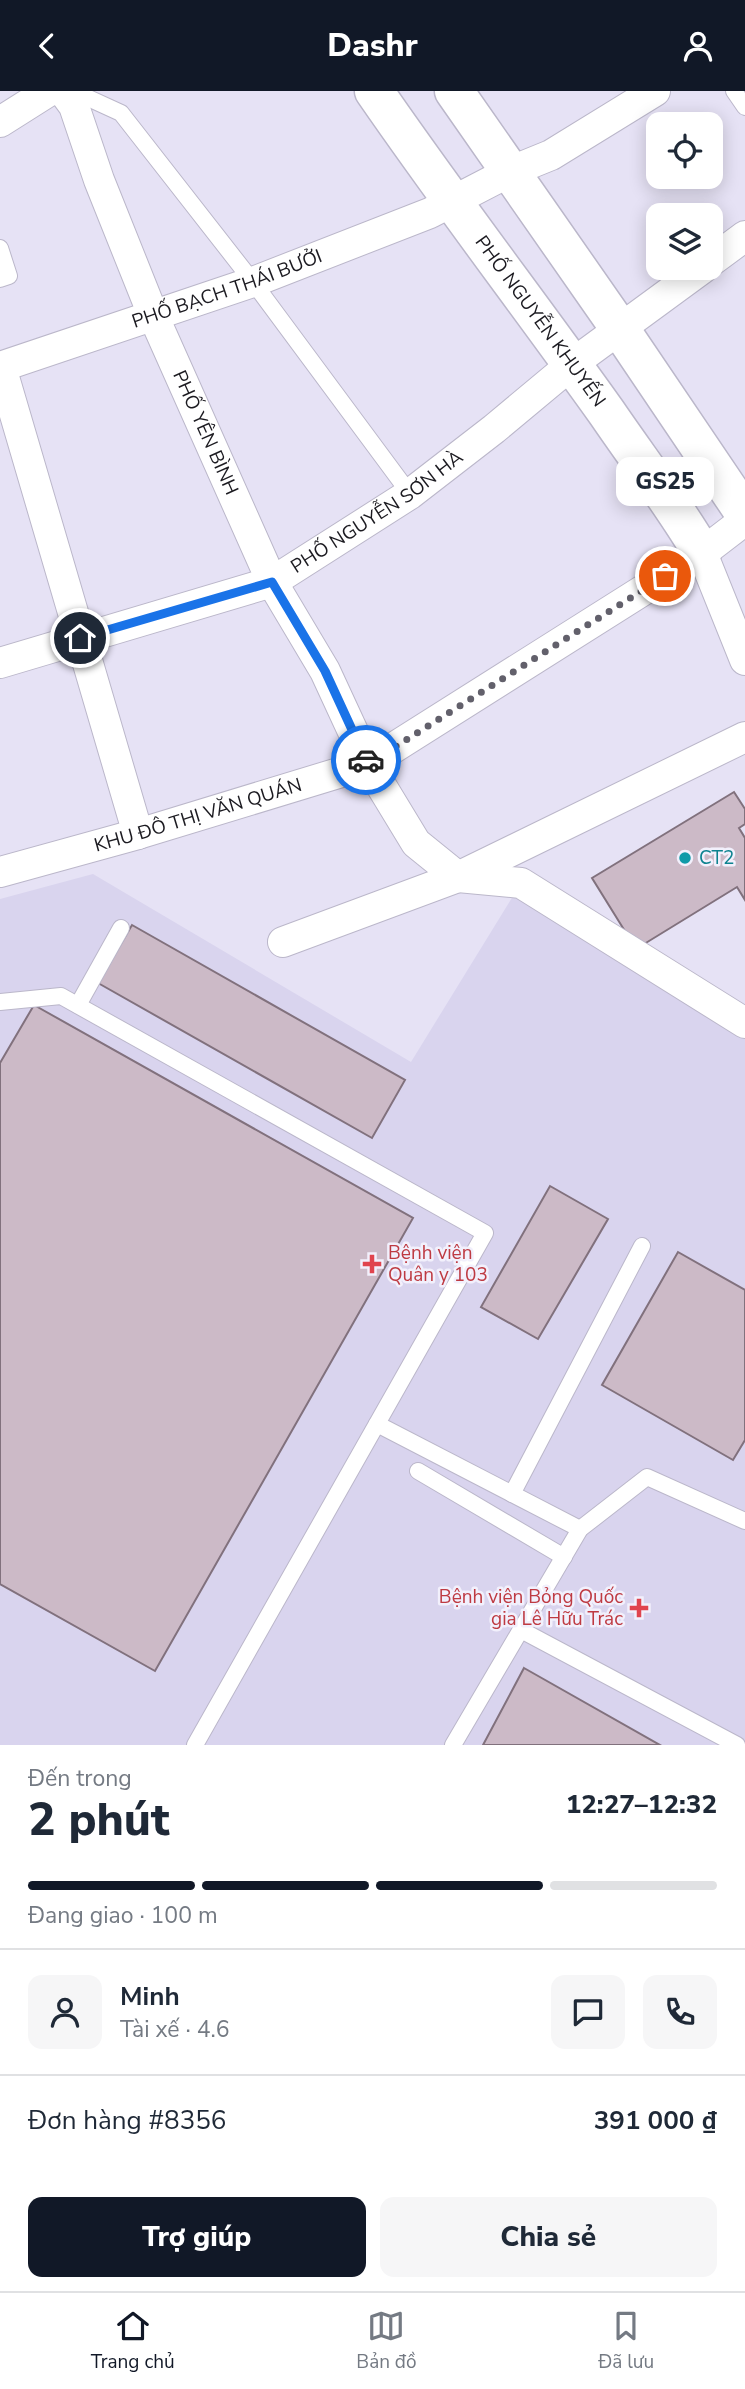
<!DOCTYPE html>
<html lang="vi">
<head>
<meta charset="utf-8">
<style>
  :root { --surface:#fff; --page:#f6f6f7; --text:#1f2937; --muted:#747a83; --line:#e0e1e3; --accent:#111827 }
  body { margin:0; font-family:"Nunito Sans",sans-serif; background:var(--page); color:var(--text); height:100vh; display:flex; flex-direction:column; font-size:26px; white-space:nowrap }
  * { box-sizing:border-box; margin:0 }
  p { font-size:23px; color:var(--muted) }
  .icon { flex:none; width:38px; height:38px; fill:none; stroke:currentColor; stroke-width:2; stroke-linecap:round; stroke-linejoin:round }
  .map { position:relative; height:1654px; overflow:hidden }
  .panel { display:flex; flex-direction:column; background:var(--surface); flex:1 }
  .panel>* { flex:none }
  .buttons { position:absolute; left:646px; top:21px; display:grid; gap:14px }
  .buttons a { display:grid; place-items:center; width:77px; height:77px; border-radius:14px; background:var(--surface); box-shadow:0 4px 18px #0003; font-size:35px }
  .pin { position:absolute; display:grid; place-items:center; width:60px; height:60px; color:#fff; margin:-30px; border:4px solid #fff; border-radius:50%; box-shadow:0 2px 7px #0007 }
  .courier { position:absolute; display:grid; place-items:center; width:70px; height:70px; margin:-35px; border:5px solid #1a73e8; border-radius:50%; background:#fff; color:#222; box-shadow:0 2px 9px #0007 }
  .bubble { position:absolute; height:49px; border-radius:14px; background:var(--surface); box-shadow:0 4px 18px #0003; font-size:23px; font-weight:800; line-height:49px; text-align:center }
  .head em { font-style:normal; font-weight:800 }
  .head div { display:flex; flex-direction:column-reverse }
  .head { display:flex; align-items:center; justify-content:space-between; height:119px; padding:0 28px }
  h1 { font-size:46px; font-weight:800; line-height:52px }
  .bar { display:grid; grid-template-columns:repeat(4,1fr); gap:10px 7px; align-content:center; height:84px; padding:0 28px }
  .bar i { height:9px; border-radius:5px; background:var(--line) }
  .bar .active { background:var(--accent) }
  .bar p { grid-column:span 4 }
  .line { display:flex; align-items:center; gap:18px; padding:0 28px; border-top:2px solid var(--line) }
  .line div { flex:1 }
  .round { display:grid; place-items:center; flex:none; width:74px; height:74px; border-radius:14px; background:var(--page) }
  .button { display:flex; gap:14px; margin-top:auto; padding:14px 28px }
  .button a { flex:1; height:80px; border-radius:14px; background:var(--accent); color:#fff; font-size:28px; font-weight:800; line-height:80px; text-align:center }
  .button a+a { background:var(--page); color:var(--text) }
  header { display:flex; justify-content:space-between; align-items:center; height:91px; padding:0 28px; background:var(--accent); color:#fff; font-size:32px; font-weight:800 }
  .tabs { display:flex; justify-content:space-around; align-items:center; height:98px; border-top:2px solid var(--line); background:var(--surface); font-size:19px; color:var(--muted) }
  .tabs a { display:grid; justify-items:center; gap:4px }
  .tabs .active { color:var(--accent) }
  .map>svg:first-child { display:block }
</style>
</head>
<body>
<header><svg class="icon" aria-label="back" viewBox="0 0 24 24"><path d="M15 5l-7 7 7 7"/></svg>Dashr<svg class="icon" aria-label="person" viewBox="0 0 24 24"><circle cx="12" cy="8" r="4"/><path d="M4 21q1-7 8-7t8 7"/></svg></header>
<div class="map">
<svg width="745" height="1654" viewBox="0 0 745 1654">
  <rect width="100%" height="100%" fill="#e6e2f5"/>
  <path fill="#d9d4ee" d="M93 783 411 971 521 792 745 932V1654H0V808Z"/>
  <g fill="#ccbac7" stroke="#81717d" stroke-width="2">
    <path d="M734 701 745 718V733L739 737 745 747V809L737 796 636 858 592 787Z"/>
    <path d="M132 834 405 989 372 1047 98 892Z"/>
    <path d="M34 914 413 1127 155 1580 0 1493V972Z"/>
    <path d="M550 1095 608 1128 538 1248 481 1216Z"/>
    <path d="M678 1161 745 1199V1349L733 1369 602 1294Z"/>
    <path d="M524 1577 660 1654H483Z"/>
  </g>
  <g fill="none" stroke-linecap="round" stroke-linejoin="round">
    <defs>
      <g id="lane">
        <path d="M73 0 121 22 253 191 410 403"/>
        <path d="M734 0 745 16"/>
        <path d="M0 157 9 185 0 188"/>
        <path d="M0 911 61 905 485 1142 195 1654"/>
        <path d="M78 914 121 837"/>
        <path d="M377 1333 580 1438"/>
        <path d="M418 1380 564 1466"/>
        <path d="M512 1403 642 1155"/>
        <path d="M521 1539 737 1654"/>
        <path d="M453 1654 580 1438 647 1386 745 1430"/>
      </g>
      <g id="street">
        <path id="s1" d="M63 0 74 15 99 89 153 224 272 491 325 580 368 673 416 752 458 786 521 792 745 932"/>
        <path d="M0 31 49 0"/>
        <path d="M710 171 745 145"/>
        <path id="s2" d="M0 276 253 191 430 122 509 81 551 64 655 0"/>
        <path d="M1 276 138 743"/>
        <path d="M702 462 745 569"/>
        <path id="s3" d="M0 572 272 491 410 403 494 338 572 273 703 177"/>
        <path id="s4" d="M0 781 138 743 368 673 702 462 745 429"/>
        <path d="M283 851 458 786 745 646"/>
      </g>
      <g id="secondary">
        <path id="s5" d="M374 0C449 109 530 214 607 322 639 369 674 414 702 462"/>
        <path d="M454 0 620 238 745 423"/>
      </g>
    </defs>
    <use href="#lane" stroke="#bbb7ca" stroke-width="18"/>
    <use href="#street" stroke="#bbb7ca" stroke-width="32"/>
    <use href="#secondary" stroke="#bbb7ca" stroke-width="41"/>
    <use href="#lane" stroke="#fff" stroke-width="16"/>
    <use href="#street" stroke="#fff" stroke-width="30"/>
    <use href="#secondary" stroke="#fff" stroke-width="38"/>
  </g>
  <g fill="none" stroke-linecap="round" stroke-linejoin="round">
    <path stroke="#62606b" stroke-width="7" stroke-dasharray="0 12.6" d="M366 669 368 673 665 485"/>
    <path stroke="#1a73e8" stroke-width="9" d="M80 547 272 491 325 580 366 669"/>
  </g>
  <circle fill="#0f9aa8" stroke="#f2f0fc" stroke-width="2.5" cx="685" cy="767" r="7"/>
  <g fill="#e0444e" stroke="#f2f0fc" stroke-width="2.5">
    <path d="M368.5 1162.5h7v7h7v7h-7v7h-7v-7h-7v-7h7z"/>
    <path d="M635.5 1506.5h7v7h7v7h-7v7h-7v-7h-7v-7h7z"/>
  </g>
  <g text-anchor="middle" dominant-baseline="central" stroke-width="5" stroke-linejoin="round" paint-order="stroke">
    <g font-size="19" fill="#1b1a20" stroke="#f2f0fc">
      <text stroke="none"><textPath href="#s2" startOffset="240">PHỐ BẠCH THÁI BƯỞI</textPath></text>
      <text stroke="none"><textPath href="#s5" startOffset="284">PHỐ NGUYỄN KHUYẾN</textPath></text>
      <text stroke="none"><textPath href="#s1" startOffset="371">PHỐ YÊN BÌNH</textPath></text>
      <text stroke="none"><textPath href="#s3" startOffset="410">PHỐ NGUYỄN SƠN HÀ</textPath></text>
      <text stroke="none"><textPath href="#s4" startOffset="206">KHU ĐÔ THỊ VĂN QUÁN</textPath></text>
    </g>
    <g font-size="19" fill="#0d838f" stroke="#f2f0fc" text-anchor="start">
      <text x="699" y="767">CT2</text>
    </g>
    <g font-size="19" fill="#be3a42" stroke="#f2f0fc" text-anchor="start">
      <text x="388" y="1162">Bệnh viện<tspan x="388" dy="22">Quân y 103</tspan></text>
      <text x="623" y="1506" text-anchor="end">Bệnh viện Bỏng Quốc<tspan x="623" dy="22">gia Lê Hữu Trác</tspan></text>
    </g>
  </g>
</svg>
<div class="buttons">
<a><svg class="icon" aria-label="locate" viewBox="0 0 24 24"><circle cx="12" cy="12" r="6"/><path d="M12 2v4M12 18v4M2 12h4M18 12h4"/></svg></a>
<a><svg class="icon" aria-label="layers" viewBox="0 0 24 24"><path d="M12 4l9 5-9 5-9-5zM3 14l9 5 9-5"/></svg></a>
</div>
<div class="pin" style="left:665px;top:485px;background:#ea580c"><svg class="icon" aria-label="bag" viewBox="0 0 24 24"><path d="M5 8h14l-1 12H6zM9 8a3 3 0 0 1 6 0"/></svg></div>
<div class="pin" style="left:80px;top:547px;background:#1f2937"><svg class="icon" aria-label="home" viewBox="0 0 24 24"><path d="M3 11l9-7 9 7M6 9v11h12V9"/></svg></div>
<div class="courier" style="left:366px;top:669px"><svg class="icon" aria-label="car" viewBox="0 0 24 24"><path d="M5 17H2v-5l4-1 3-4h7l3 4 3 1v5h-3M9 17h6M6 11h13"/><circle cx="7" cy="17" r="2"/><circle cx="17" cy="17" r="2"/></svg></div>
<div class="bubble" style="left:616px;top:366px;width:98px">GS25</div>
</div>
<section class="panel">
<div class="head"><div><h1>2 phút</h1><p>Đến trong</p></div><em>12:27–12:32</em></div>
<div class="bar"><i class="active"></i><i class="active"></i><i class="active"></i><i></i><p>Đang giao · 100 m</p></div>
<div class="line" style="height:126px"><a class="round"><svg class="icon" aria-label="person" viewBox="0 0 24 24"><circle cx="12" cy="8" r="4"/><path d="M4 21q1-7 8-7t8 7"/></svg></a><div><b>Minh</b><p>Tài xế · 4.6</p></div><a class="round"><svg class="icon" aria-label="chat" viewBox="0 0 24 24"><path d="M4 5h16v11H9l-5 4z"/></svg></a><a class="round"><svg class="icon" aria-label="phone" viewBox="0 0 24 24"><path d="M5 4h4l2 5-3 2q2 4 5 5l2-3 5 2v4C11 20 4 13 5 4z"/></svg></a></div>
<div class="line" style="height:91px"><div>Đơn hàng #8356</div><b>391 000 ₫</b></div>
<div class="button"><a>Trợ giúp</a><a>Chia sẻ</a></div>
</section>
<nav class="tabs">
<a class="active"><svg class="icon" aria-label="home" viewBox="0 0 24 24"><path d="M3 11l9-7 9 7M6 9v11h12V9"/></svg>Trang chủ</a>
<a><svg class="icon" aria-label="map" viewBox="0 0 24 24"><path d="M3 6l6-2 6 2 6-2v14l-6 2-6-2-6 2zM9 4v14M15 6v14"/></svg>Bản đồ</a>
<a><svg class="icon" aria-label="saved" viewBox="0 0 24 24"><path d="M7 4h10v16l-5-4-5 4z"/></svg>Đã lưu</a>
</nav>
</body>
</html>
